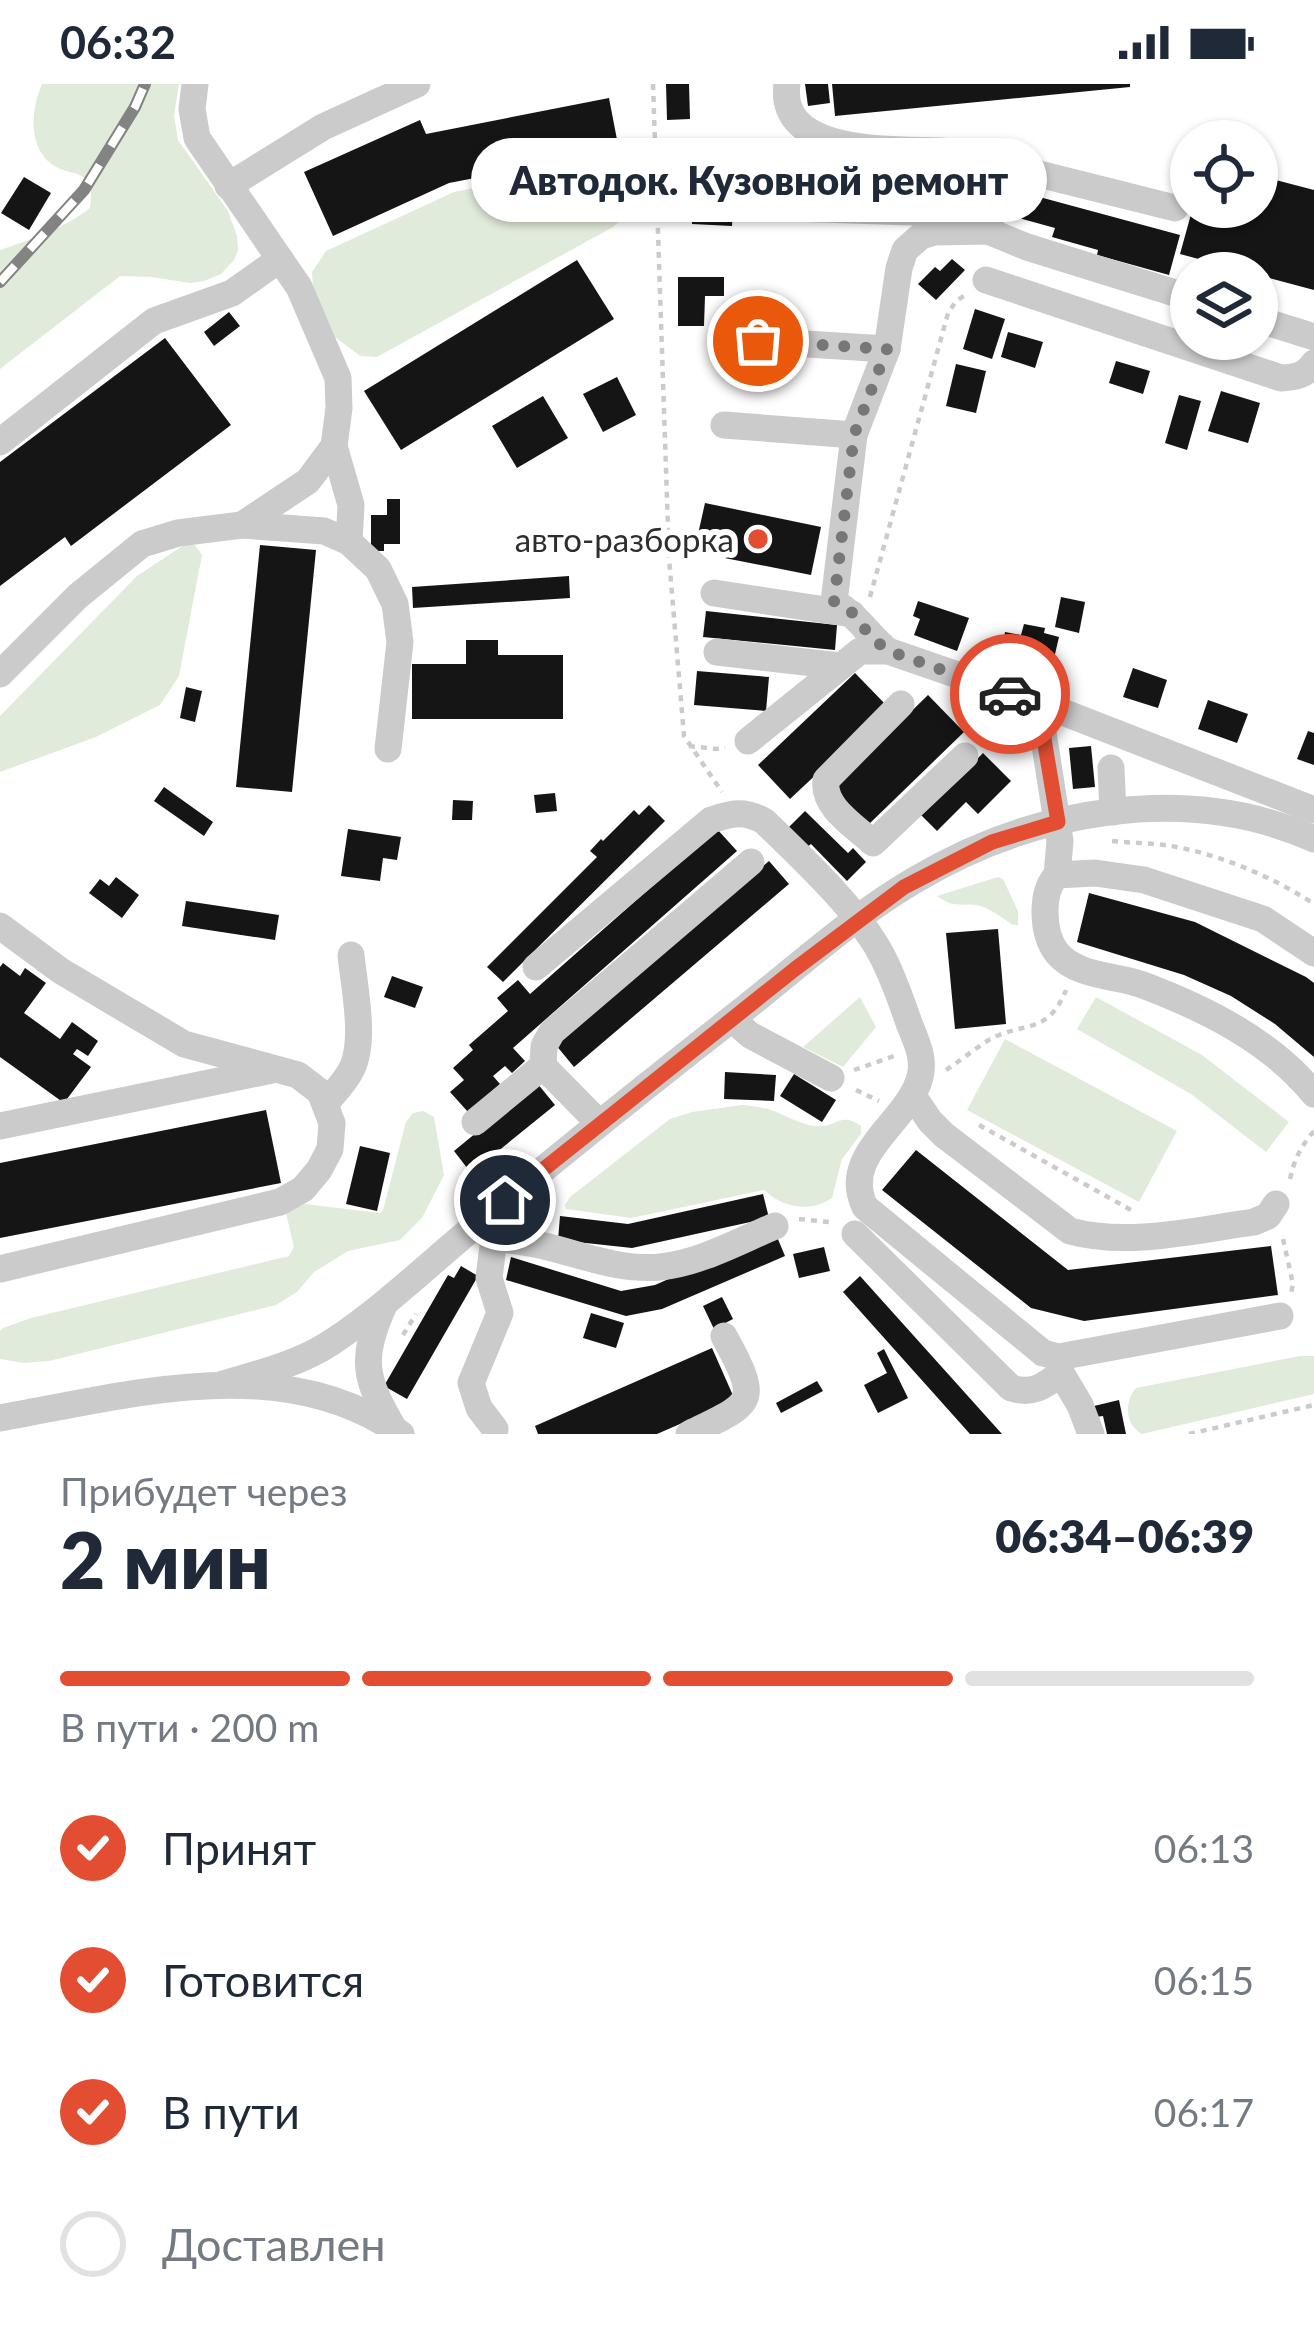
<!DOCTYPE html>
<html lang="ru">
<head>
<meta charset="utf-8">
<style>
  :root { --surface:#fff; --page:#f6f6f7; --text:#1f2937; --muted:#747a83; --line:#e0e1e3; --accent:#e34e32 }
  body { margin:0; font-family:Lato,sans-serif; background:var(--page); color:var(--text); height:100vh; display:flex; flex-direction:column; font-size:45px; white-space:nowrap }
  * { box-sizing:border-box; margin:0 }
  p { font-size:39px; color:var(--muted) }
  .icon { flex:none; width:66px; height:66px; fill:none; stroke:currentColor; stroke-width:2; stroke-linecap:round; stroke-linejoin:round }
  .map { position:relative; height:1350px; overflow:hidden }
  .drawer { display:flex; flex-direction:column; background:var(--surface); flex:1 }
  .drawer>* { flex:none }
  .fabs { position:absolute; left:1170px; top:36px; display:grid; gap:24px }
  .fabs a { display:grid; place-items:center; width:108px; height:108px; border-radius:50%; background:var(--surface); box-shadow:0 3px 9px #0004; font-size:60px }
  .pin { position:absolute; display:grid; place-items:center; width:102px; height:102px; color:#fff; margin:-51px; border:6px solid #fff; border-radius:50%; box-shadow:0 3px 12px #0007 }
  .courier { position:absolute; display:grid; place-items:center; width:120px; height:120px; margin:-60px; border:9px solid #e34e32; border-radius:50%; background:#fff; color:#222; box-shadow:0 3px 15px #0007 }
  .bubble { position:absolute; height:84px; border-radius:42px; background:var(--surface); box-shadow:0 3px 9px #0004; font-size:39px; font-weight:800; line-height:84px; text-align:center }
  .head em { font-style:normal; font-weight:800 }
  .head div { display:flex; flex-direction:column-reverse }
  .head { display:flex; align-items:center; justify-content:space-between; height:204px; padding:0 60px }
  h1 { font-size:78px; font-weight:800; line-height:90px }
  .bar { display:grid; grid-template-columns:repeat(4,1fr); gap:18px 12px; align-content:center; height:144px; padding:0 60px }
  .bar i { height:15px; border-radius:9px; background:var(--line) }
  .bar .current { background:var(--accent) }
  .bar p { grid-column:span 4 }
  ol { padding:0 60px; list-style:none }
  li { display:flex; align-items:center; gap:36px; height:132px }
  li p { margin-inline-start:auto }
  li .icon { padding:12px; border-radius:50%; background:var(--accent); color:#fff; stroke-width:4 }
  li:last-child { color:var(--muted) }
  li i { width:66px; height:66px; border:6px solid var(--line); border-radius:50% }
  .status { display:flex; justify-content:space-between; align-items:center; height:84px; padding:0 60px; background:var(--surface); direction:ltr }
  .status svg { height:33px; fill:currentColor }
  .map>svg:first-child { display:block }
</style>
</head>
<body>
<div class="status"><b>06:32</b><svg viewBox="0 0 49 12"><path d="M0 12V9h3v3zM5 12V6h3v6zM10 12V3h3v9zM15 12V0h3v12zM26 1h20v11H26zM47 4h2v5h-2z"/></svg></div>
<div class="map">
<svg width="1314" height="1350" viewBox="0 0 1314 1350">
  <rect width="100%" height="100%" fill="#fff"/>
  <g fill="#e0ebdc">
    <path d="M42 0H179L174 32 178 56 228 127 237 152 238 166 234 176 221 190 204 197 190 199 151 193 120 192 0 285V166C32 155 63 145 90 124 91 114 93 105 86 96 80 88 69 89 60 85 27 70 30 28 42 0Z"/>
    <path d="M603 78 617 79 633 108 631 128 613 143 377 273 360 272 335 253 313 203 312 188 326 167 454 108Z"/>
    <path d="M184 461H195L202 471 179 592 160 621 96 653 0 688V632L137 492Z"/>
    <path d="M998 793 1003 795 1018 827V841H1013C1005 836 995 828 986 824 967 815 958 828 937 812Z"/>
    <path d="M860 913 876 943 843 983 803 963Z"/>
    <path d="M1096 913 1202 971 1289 1038 1266 1068 1191 1010 1077 945Z"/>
    <path d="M1005 955 1177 1047 1139 1118 967 1026Z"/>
    <path d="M742 1021C751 1022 761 1023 771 1026 786 1031 800 1041 816 1042 837 1044 840 1027 861 1042V1050L842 1075 832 1114C810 1129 783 1124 764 1106L631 1134 566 1125 565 1121 570 1113 670 1035 692 1028Z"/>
    <path d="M423 1027 434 1033 444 1091 422 1134 400 1156 348 1167 314 1188 297 1208 276 1221 49 1277 24 1279 0 1275V1247L3 1244 31 1234 289 1172 294 1163 286 1129 290 1125 305 1120 380 1129 383 1126 406 1038 413 1029Z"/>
    <path d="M1300 1272H1314V1310L1142 1350C1125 1342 1124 1317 1136 1304Z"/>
  </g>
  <g fill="#151515">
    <path d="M666 0H689L690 35 667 36Z"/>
    <path d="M805 0H828L830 19 808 22Z"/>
    <path d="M832 0H1130V3L835 32Z"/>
    <path d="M609 14 619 66 449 99 333 152 304 88 420 36 426 50Z"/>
    <path d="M675 67 755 70 753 119 733 118 732 142 692 140 693 114H673Z"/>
    <path d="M1257 91 1314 106V206L1180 170 1193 123H1257Z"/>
    <path d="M24 93 51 109 29 146 1 129Z"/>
    <path d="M1021 108 1180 151 1169 191 1097 171 1098 166 1052 153 1055 144 1015 133Z"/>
    <path d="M952 175 965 186 936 216 918 200 935 183 940 187Z"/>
    <path d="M577 176 614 235 401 366 364 307Z"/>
    <path d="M678 193H724V212H705L704 242H678Z"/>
    <path d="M975 225 1005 235 992 275 963 265Z"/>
    <path d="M229 228 240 242 214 262 204 248Z"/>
    <path d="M1008 248 1043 258 1035 284 1001 273Z"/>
    <path d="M165 254 231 341 71 462 65 453 0 502V378Z"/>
    <path d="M1116 277 1150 287 1143 310 1109 299Z"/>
    <path d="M956 280 986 287 976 329 946 322Z"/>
    <path d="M617 293 636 331 603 348 583 310Z"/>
    <path d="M1221 307 1260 319 1248 359 1208 347Z"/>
    <path d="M1179 311 1201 317 1187 366 1165 359Z"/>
    <path d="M543 312 568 354 517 384 492 342Z"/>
    <path d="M387 415H400V460H384V467H371V431H387Z"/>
    <path d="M705 419 821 443 811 491 694 468Z"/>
    <path d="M260 461 316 466 292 708 236 703Z"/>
    <path d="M569 492 570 514 413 524 412 503Z"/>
    <path d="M1061 513 1085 518 1079 549 1055 543Z"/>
    <path d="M918 517 969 534 957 567 914 551 920 535 913 532Z"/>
    <path d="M706 527 837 541 835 566 703 553Z"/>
    <path d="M1024 540 1045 544 1044 549 1059 553 1049 596 1006 586 1012 560 1003 558 1005 548 1021 551Z"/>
    <path d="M466 556H498V571H563V635H412V580H466Z"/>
    <path d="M1133 584 1167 596 1158 624 1123 613Z"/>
    <path d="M697 587 769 593 766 627 694 621Z"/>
    <path d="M855 589 888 623 790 715 758 681Z"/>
    <path d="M186 603 202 607 195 638 180 634Z"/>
    <path d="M928 611 964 648 866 743 830 707Z"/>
    <path d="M1208 616 1248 630 1237 659 1198 645Z"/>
    <path d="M1308 647 1314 649V681L1297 675Z"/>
    <path d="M1091 662 1095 703 1073 705 1069 664Z"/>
    <path d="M983 669 1011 697 978 730 966 718 937 747 921 731Z"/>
    <path d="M164 703 213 738 204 752 154 717Z"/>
    <path d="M555 709 557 727 536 729 534 711Z"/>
    <path d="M453 716 473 717 472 736H452Z"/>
    <path d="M649 721 665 737 503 898 487 883 597 773 590 767 601 755 603 757 634 726 639 731Z"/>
    <path d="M805 727 848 769 853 764 866 778 847 797 811 760 806 764 787 745Z"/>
    <path d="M348 745 401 753 397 776 383 774 380 797 341 792Z"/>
    <path d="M717 745 737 767 513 964 525 977 512 989 505 982 493 992 500 1000 468 1028 450 1008 464 996 453 984 473 966 469 961 508 927 497 914 518 896 530 910Z"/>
    <path d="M769 777 789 800 574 983 555 960Z"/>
    <path d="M116 793 139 811 122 834 89 809 100 795 109 802Z"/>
    <path d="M1089 809 1195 838 1306 893 1314 899V973L1275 940 1231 912 1184 891 1077 858Z"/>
    <path d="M186 817 279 831 275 856 182 842Z"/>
    <path d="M998 845 1006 940 955 945 946 849Z"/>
    <path d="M3 879 20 892 25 884 46 899 24 929 60 955 72 938 98 957 88 972 77 965 73 970 91 983 64 1019 0 973V883Z"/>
    <path d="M392 892 423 903 415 924 384 913Z"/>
    <path d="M725 988 776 991 774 1017 724 1015Z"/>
    <path d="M794 990 836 1016 822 1038 780 1012Z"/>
    <path d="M537 999 555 1021 471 1089 454 1067Z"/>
    <path d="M266 1026 281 1099 0 1154V1079Z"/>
    <path d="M360 1062 390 1069 377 1127 346 1120Z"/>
    <path d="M916 1066 1068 1186 1271 1162 1278 1211 1084 1237 1031 1224 882 1106Z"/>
    <path d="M763 1110 769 1134 632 1164 558 1156 560 1132 628 1140Z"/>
    <path d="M775 1148 785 1172 662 1225 626 1232 506 1196 511 1173 621 1207 655 1201Z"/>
    <path d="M824 1163 830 1187 799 1194 793 1170Z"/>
    <path d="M461 1182 478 1192 407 1315 384 1302 448 1191 454 1194Z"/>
    <path d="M860 1192 1002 1350H970L843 1208Z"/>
    <path d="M722 1213 733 1235 714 1245 703 1222Z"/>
    <path d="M591 1229 624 1239 616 1264 583 1254Z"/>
    <path d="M712 1264 735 1316 657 1350H538L535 1342Z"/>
    <path d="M884 1265 908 1314 878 1329 864 1301 887 1289 877 1269Z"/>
    <path d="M817 1297 823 1307 781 1329 776 1319Z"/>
    <path d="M1119 1316 1126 1350H1107L1103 1332 1096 1333 1094 1322Z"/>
  </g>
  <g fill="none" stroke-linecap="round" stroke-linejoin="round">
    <g stroke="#cbcbcb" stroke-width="4.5" stroke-dasharray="6 6" stroke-linecap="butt">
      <path d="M653 0 669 474 684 652 722 708"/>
      <path d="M870 513 948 229 956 217 964 212"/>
      <path d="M689 662 716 665 725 663"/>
      <path d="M1112 757C1132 759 1152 759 1171 762 1219 770 1273 793 1314 820"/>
      <path d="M854 986 894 972"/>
      <path d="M946 986C960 977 973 966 987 957 1023 936 1047 953 1066 906"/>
      <path d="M856 1006 879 1017"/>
      <path d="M979 1041 1131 1126"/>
      <path d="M1290 1095C1294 1076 1301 1062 1314 1047"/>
      <path d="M799 1135 829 1138"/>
      <path d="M1283 1155 1293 1200 1291 1209"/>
      <path d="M403 1251 416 1230"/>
      <path d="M1189 1350 1314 1321"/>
    </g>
    <g stroke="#cbcbcb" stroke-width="27">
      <path d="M195 0 192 25 197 54 299 203 338 294 339 324 334 362 308 397 242 441"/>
      <path d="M787 0C777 72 895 65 939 67 962 68 982 74 1003 81L988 147"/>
      <path d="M1003 81 1175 124"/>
      <path d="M228 102 323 43 417 0"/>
      <path d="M791 124 970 130"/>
      <path d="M986 196 1281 294C1296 293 1305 292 1314 279"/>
      <path d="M1257 235 1314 253"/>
      <path d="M757 257 887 265"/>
      <path d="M724 341 854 351"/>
      <path d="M0 358 154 237 232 209 280 175"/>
      <path d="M334 362 351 421 349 458"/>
      <path d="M714 509 852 530"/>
      <path d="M888 567C866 549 860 533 834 518L854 351 887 265 899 184 905 166 921 152 934 148 988 147 1027 163 1191 214"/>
      <path d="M717 568 840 582"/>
      <path d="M0 590 78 512 142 460 178 449 242 441 324 447 349 458 378 485 395 520 400 558 388 665"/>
      <path d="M901 620 826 696C822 723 855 742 873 759L965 672"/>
      <path d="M1042 620V642L1060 757 1057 791"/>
      <path d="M748 657 860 567H888L1042 620 1314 726"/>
      <path d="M1111 684 1113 728"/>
      <path d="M0 842 61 887 184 960 298 991 320 1008 332 1039 330 1065 319 1086 303 1105 280 1118 0 1185"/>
      <path d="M1314 869 1263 835 1144 796 1095 789 1057 791C1040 808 1042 850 1057 869 1077 893 1116 891 1143 901 1206 925 1271 957 1314 1010"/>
      <path d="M536 883 711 736C732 729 744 726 764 737 801 773 858 826 881 870 893 892 901 916 909 939 916 957 925 974 920 993 908 1039 839 1070 865 1123L1043 1269 1059 1273 1280 1232"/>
      <path d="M732 935 750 951 831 994"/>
      <path d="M913 1012 930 1037 944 1051 1070 1147C1128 1163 1196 1146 1254 1138L1268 1132 1276 1120"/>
      <path d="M326 1019C334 1009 344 999 350 988 367 960 354 903 351 871"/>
      <path d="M475 1038 543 982"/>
      <path d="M599 1039 543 982 544 962 552 948 751 778"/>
      <path d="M0 1042 272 986"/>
      <path d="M483 1147 494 1154 489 1194 500 1229 471 1299 479 1324 495 1345"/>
      <path d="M855 1150 1011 1304C1033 1311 1044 1302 1061 1289L1059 1273"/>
      <path d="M494 1154C509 1156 525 1158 540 1161 580 1170 619 1187 660 1183 700 1179 739 1157 775 1142"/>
      <path d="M384 1221C360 1275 364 1294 394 1345"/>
      <path d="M1061 1289 1080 1321 1091 1350"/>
      <path d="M223 1300C260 1289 299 1280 332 1258 387 1222 436 1173 487 1132 568 1064 651 998 734 933 793 887 850 834 915 796 1032 726 1186 698 1314 755"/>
      <path d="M0 1334C130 1311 283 1266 401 1350"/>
      <path d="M689 1350C754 1318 761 1320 724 1252"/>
    </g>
    <defs>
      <path id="rail" d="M0 198 84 106 135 23 145 0"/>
    </defs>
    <use href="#rail" stroke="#838383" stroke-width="12"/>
    <use href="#rail" stroke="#fff" stroke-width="8" stroke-dasharray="22" stroke-linecap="butt"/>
  </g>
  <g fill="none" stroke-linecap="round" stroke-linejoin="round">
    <path stroke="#777" stroke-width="12" stroke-dasharray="0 21.6" d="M758 257 887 265 854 351 834 518 856 531 870 553 889 567 1010 610"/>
    <path stroke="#e34e32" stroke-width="15" d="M505 1116 795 885 904 803 992 758 1058 738 1042 643V620L1010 610"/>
  </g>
  <circle fill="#e34e32" stroke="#fff" stroke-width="4.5" cx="758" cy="455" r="12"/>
  <g text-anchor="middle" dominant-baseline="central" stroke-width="12" stroke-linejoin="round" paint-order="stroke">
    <g font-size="33" fill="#2e2e2e" stroke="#fff" text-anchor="end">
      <text x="734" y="455">авто-разборка</text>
    </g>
  </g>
</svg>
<div class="fabs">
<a><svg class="icon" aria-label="locate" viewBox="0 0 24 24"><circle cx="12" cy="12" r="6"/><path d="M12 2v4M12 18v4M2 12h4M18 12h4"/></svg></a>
<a><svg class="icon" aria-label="layers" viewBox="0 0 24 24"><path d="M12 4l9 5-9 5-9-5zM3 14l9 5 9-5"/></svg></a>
</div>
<div class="pin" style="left:758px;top:257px;background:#ea580c"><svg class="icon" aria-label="bag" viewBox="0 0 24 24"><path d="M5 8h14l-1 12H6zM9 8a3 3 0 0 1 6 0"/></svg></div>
<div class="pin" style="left:505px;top:1116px;background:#1f2937"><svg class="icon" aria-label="home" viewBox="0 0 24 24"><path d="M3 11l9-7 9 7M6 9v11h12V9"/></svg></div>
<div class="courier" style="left:1010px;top:610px"><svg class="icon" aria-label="car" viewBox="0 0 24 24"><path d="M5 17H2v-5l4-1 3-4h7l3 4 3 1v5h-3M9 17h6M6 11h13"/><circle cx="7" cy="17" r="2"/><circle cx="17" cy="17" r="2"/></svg></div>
<div class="bubble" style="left:471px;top:54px;width:576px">Автодок. Кузовной ремонт</div>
</div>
<section class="drawer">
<div class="head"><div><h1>2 мин</h1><p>Прибудет через</p></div><em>06:34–06:39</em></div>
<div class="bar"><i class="current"></i><i class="current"></i><i class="current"></i><i></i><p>В пути · 200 m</p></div>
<ol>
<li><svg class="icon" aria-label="check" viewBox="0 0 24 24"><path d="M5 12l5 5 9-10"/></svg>Принят<p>06:13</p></li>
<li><svg class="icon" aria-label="check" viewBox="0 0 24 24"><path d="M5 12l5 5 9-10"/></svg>Готовится<p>06:15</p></li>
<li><svg class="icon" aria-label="check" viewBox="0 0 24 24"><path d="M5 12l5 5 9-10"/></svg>В пути<p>06:17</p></li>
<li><i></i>Доставлен</li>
</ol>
</section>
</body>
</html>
